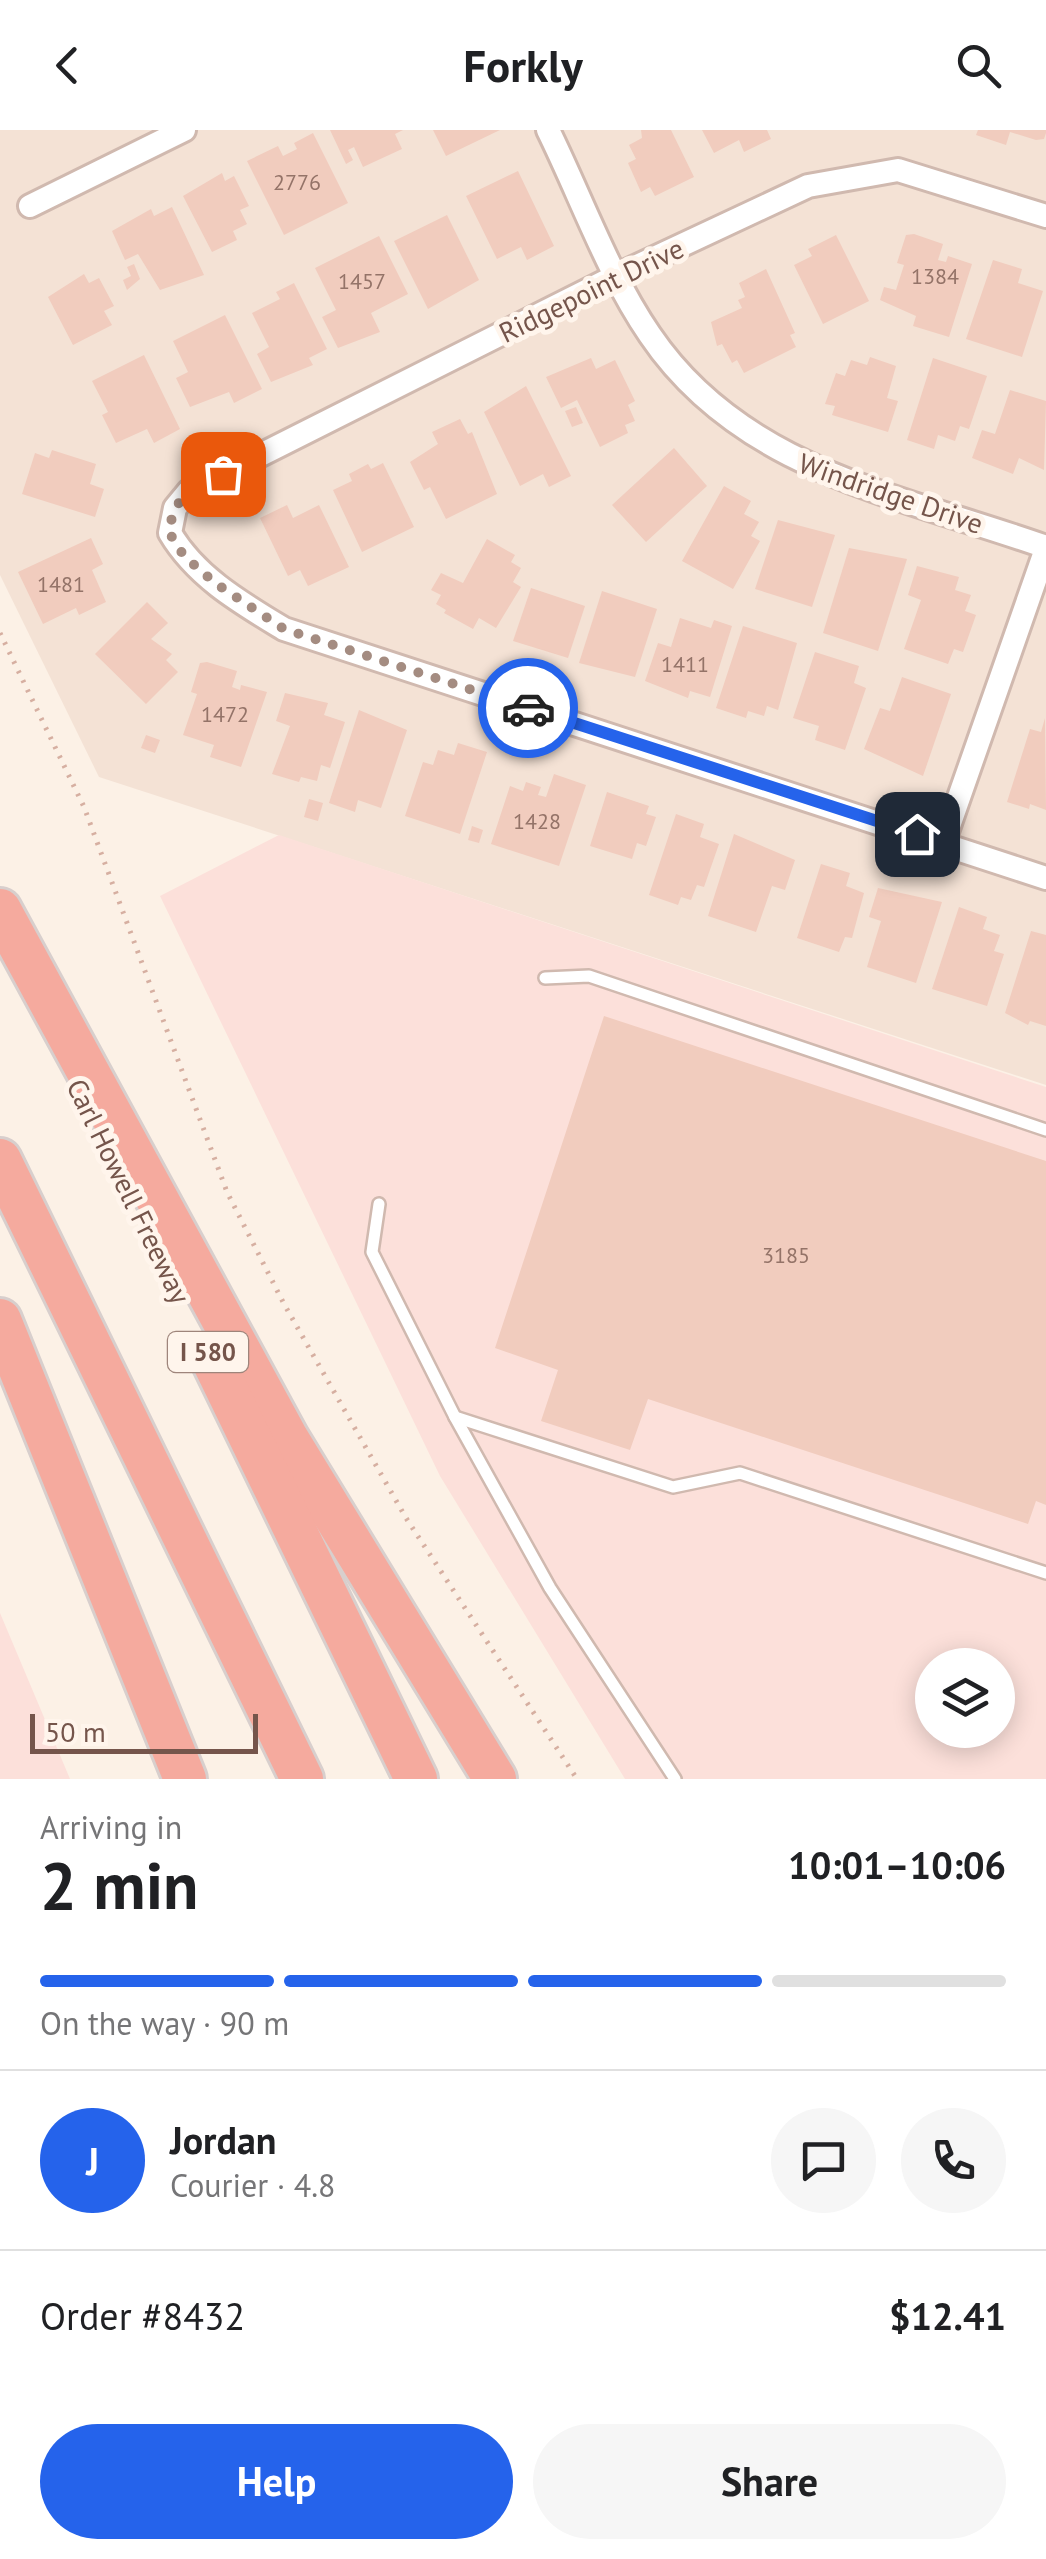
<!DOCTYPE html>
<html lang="en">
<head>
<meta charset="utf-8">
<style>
  :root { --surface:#fff; --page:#f6f6f6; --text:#202124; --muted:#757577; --line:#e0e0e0; --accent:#2563eb }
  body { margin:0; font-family:"PT Sans",sans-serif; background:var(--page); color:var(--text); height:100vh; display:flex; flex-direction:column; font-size:38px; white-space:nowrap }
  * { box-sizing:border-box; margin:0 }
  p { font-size:32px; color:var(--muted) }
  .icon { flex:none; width:55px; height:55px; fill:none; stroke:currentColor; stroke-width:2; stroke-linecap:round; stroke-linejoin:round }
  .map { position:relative; height:1649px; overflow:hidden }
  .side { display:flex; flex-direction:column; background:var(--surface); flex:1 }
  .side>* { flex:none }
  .tools { position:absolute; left:915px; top:1518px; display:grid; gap:20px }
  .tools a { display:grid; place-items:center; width:100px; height:100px; border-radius:50%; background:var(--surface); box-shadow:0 5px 25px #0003; font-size:50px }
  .scale { position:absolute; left:30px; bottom:25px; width:228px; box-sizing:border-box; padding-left:10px; border:5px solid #75554b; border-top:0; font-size:28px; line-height:35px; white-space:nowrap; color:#75554b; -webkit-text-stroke:8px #fff5ec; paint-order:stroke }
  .pin { position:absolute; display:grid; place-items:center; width:85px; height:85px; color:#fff; margin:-42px; border-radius:20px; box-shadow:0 5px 15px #0006 }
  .courier { position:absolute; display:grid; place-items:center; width:100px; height:100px; margin:-50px; border:8px solid #2563eb; border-radius:50%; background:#fff; color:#222; box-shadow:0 2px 12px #0007 }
  .head em { font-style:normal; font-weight:700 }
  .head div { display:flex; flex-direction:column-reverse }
  .head { display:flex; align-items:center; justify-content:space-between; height:170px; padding:0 40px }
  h1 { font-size:65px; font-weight:700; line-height:75px }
  .bar { display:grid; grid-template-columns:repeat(4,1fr); gap:15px 10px; align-content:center; height:120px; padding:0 40px }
  .bar i { height:12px; border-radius:8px; background:var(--line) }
  .bar .selected { background:var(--accent) }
  .bar p { grid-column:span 4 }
  .line { display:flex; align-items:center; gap:25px; padding:0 40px; border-top:2px solid var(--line) }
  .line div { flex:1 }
  .round { display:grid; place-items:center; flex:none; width:105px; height:105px; border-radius:52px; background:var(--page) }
  .primary-button { display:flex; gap:20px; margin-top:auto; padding:20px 40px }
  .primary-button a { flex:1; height:115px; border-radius:60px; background:var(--accent); color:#fff; font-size:40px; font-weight:700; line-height:115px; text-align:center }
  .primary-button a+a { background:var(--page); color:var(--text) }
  header { display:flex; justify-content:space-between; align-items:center; height:130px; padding:0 40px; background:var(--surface); font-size:45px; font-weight:700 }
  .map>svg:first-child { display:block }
</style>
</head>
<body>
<header><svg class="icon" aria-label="back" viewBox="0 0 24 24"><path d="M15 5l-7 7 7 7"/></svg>Forkly<svg class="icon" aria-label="search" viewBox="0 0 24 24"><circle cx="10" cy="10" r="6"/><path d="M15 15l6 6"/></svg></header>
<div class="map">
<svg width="1046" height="1649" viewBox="0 0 1046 1649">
  <rect width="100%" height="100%" fill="#fcf1e6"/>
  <path fill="#f4e2d5" d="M0 0H1046V955L99 647 0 445Z"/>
  <g fill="#fce0da" fill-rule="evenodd">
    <path d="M279 705 1046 957V1649H625L440 1346 160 766ZM932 1535H998V1600H932Z"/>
    <path d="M0 1483 70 1649H0Z"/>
  </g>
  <g fill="#f1ccbe">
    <path d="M330 0H403L395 4 402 19 363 37 354 17 348 20 353 30 346 34Z"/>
    <path d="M433 0H500L446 26Z"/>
    <path d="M641 0H671L694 47 655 66 650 57 641 62 628 33 636 29 629 15 642 8Z"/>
    <path d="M702 0H767L771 9 744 22 739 10 714 23Z"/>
    <path d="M978 0H1046V3L1044 9 1036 10 1010 2 1006 15 976 5Z"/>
    <path d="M313 3 348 73 284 105 247 31 278 16 283 26 297 19 294 13Z"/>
    <path d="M518 41 554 116 527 130 521 117 497 129 466 66Z"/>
    <path d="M222 43 225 51 234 46 249 76 240 80 247 94 233 101 237 110 212 122 183 66Z"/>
    <path d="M172 77 204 145 160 160 138 124 125 130 112 101 151 79 154 86Z"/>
    <path d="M447 85 479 150 428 179 394 111Z"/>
    <path d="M914 104 943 114 938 130 946 132 948 126 972 134 949 207 913 196 916 186 880 170 884 157 896 160 904 135 897 133 906 105Z"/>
    <path d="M836 105 869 171 823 194 794 135 812 126 808 119Z"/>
    <path d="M379 106 408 164 371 183 380 202 338 218 322 187 336 180 315 138Z"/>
    <path d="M993 130 1022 139 1018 153 1043 161 1022 227 966 209Z"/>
    <path d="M134 134 140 149 127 160 123 150 131 146 127 137Z"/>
    <path d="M766 139 795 203 790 205 796 217 744 243 737 230 732 233 722 214 717 216 711 192 742 178 738 170 745 167 739 153Z"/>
    <path d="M84 144 89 153 99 148 114 176 104 181 112 195 73 215 48 167Z"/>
    <path d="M294 153 327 219 309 228 313 235 271 252 257 224 269 217 252 183 280 169 276 162Z"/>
    <path d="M225 185 262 259 234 273 229 262 190 277 176 248 188 242 173 211Z"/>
    <path d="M144 225 180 299 154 313 147 299 116 313 102 285 108 282 92 251Z"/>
    <path d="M870 227 896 236 887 268 898 271 888 302 832 285 835 276 825 274 836 243 845 246 851 230 867 235Z"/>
    <path d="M591 228 596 239 615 230 635 271 628 275 635 291 625 295 628 303 600 317 577 270 561 278 546 247Z"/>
    <path d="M933 228 987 246 969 299 960 296 955 311 938 305 934 319 907 310Z"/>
    <path d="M526 256 571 346 549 357 543 344 520 356 484 282Z"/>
    <path d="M1010 260 1046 271 1044 340 1019 328 1013 344 972 328 982 300 995 304Z"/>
    <path d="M576 277 583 293 572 297 565 281Z"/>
    <path d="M460 289 468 304 472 302 497 364 446 389 430 357 424 360 410 332 438 314 432 302Z"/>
    <path d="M674 318 707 356 646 412 612 375Z"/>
    <path d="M52 320 96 334 90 354 104 359 95 387 22 364 35 323 49 328Z"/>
    <path d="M383 333 414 397 362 422 333 360 352 351 349 344 368 334 371 339Z"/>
    <path d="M724 356 751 371 744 384 759 392 751 406 760 411 733 459 682 431Z"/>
    <path d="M287 375 293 388 319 375 349 437 308 456 300 440 288 446 260 388Z"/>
    <path d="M778 390 835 405 812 477 755 459Z"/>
    <path d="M91 408 103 434 92 440 106 472 79 485 76 478 43 494 18 442Z"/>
    <path d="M487 409 515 425 511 432 521 438 513 452 521 457 496 498 479 488 473 499 444 483 446 480 436 474 441 465 431 460 441 443 463 453Z"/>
    <path d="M849 418 907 429 878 521 823 503Z"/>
    <path d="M917 436 959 447 955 460 971 465 965 481 976 485 963 522 954 519 948 534 904 519 921 470 908 465Z"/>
    <path d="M531 458 585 476 568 528 513 511Z"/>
    <path d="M602 461 657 479 635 547 579 533Z"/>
    <path d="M147 472 168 493 151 509 172 524 166 530 178 542 146 574 95 524Z"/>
    <path d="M680 488 711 498 714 490 732 496 710 567 690 561 688 568 645 551 658 513 671 517Z"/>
    <path d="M743 496 797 513 778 580 767 576 764 586 748 581 746 588 716 578Z"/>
    <path d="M815 522 859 536 854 553 866 558 845 620 815 610 819 596 793 588Z"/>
    <path d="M207 532 237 541 232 557 240 560 241 555 267 562 241 637 210 627 214 615 183 605 197 564 191 562 200 533Z"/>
    <path d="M902 547 951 564 923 646 864 619 880 578 890 581Z"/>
    <path d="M285 563 328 573 324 585 345 592 330 638 321 635 317 651 301 647 299 652 272 644 290 596 276 591Z"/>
    <path d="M359 580 407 600 381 678 358 670 355 682 329 673Z"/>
    <path d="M1045 588 1046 680 1030 674 1029 679 1007 672 1030 599 1041 602Z"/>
    <path d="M146 605 160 610 155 623 141 618Z"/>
    <path d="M458 613 487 622 460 704 405 686 423 632 433 635 438 620 454 625Z"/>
    <path d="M554 644 586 655 559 736 491 714 510 656 523 661 526 652 541 657 538 665 546 667Z"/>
    <path d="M607 662 649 676 646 684 656 687 646 716 637 713 632 729 590 716Z"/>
    <path d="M309 669 323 673 318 691 304 687Z"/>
    <path d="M676 684 704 694 700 707 719 714 704 757 697 755 691 770 681 767 678 775 649 765Z"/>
    <path d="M472 696 483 700 479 713 468 710Z"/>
    <path d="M734 704 795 730 785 760 772 756 756 802 708 786Z"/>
    <path d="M821 734 850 743 846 756 864 763 852 808 845 807 839 822 797 808Z"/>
    <path d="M878 758 942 772 916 853 867 837 881 791 869 787Z"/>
    <path d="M959 777 987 787 983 799 1000 805 994 821 1004 824 987 876 932 859Z"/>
    <path d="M1031 801 1046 805V896L1030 891 1028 895 1005 883Z"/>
    <path d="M604 886 1046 1031V1375L1036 1371 1028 1394 648 1269 630 1320 541 1291 558 1240 495 1218Z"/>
  </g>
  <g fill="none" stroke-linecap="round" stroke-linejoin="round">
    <defs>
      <g id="lane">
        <path d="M545 848 589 846 1046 1000"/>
        <path d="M379 1074 372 1122 455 1287 550 1458 675 1649"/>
        <path d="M455 1287 673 1357 740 1343 1046 1443"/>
      </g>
      <g id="street">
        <path d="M548 0C581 67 608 144 650 205 742 341 903 366 1046 417"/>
        <path d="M30 76 184 0"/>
        <path d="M1046 86 898 40 808 56 618 145 189 361 175 378 170 403C196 447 241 473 284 499L1046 748"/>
        <path d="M943 713 1046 419"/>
      </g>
      <g id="highway">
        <path d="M0 780 287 1308 495 1649"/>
        <path d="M0 1030 302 1649"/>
        <path d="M0 1190 185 1649"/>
        <path d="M211 1227 416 1649"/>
      </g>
    </defs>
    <use href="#lane" stroke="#d0b9af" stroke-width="16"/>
    <use href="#street" stroke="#d0b9af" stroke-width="28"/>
    <use href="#highway" stroke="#d8cfcd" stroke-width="48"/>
    <path stroke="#d6afa1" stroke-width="5" stroke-dasharray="2.5 8" stroke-linecap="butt" d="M0 503 84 677 227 1062 284 1174 406 1388 577 1649"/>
    <use href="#lane" stroke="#fff" stroke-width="11"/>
    <use href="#street" stroke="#fff" stroke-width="22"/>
    <use href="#highway" stroke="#f5aa9e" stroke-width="42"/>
  </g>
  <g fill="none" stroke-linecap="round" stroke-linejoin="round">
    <path stroke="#a48c81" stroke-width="10" stroke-dasharray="0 18" d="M223 344 181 368 170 393V404L184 426 215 453 284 499 528 578"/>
    <path stroke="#2563eb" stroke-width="12" d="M528 578 917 704"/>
  </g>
  <g text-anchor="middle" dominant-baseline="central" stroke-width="10" stroke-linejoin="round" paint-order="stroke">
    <g font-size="22" fill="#947368">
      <text x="297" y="52">2776</text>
      <text x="935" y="146">1384</text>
      <text x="362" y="151">1457</text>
      <text x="61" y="454">1481</text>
      <text x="685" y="534">1411</text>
      <text x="225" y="584">1472</text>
      <text x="537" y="691">1428</text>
      <text x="786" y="1125">3185</text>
    </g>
    <rect fill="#fff5ec" stroke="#9e857b" stroke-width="2.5" x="168" y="1202" width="80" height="40" rx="8"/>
    <g font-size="25" font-weight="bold" fill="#75554b">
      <text x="208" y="1222">I 580</text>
    </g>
    <g font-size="28" fill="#75554b" stroke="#fff5ec">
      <text transform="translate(591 160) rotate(-26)">Ridgepoint Drive</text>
      <text transform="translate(891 363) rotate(19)">Windridge Drive</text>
      <text transform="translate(129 1061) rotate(64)">Carl Howell Freeway</text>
    </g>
  </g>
</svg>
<div class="tools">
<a><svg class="icon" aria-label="layers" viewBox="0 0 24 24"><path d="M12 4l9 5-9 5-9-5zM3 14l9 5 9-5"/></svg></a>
</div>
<div class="scale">50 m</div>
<div class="pin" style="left:223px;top:344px;background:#ea580c"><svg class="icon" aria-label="bag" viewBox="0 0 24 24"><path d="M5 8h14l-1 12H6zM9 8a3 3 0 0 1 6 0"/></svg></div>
<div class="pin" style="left:917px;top:704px;background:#1f2937"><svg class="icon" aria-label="home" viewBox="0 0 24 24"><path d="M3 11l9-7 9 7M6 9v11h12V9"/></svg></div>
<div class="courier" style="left:528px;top:578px"><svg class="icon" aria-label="car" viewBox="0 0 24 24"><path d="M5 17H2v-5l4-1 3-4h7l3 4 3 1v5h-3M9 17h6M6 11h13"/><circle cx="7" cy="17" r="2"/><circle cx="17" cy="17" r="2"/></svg></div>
</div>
<section class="side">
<div class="head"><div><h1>2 min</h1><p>Arriving in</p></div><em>10:01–10:06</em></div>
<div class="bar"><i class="selected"></i><i class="selected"></i><i class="selected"></i><i></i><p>On the way · 90 m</p></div>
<div class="line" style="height:180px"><b class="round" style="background:var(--accent);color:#fff">J</b><div><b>Jordan</b><p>Courier · 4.8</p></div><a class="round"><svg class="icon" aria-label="chat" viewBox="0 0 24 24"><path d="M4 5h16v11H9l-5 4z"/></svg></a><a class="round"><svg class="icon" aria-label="phone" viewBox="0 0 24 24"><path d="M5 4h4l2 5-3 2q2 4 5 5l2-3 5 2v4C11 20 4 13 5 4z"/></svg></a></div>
<div class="line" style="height:130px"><div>Order #8432</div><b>$12.41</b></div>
<div class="primary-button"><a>Help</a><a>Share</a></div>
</section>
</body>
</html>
